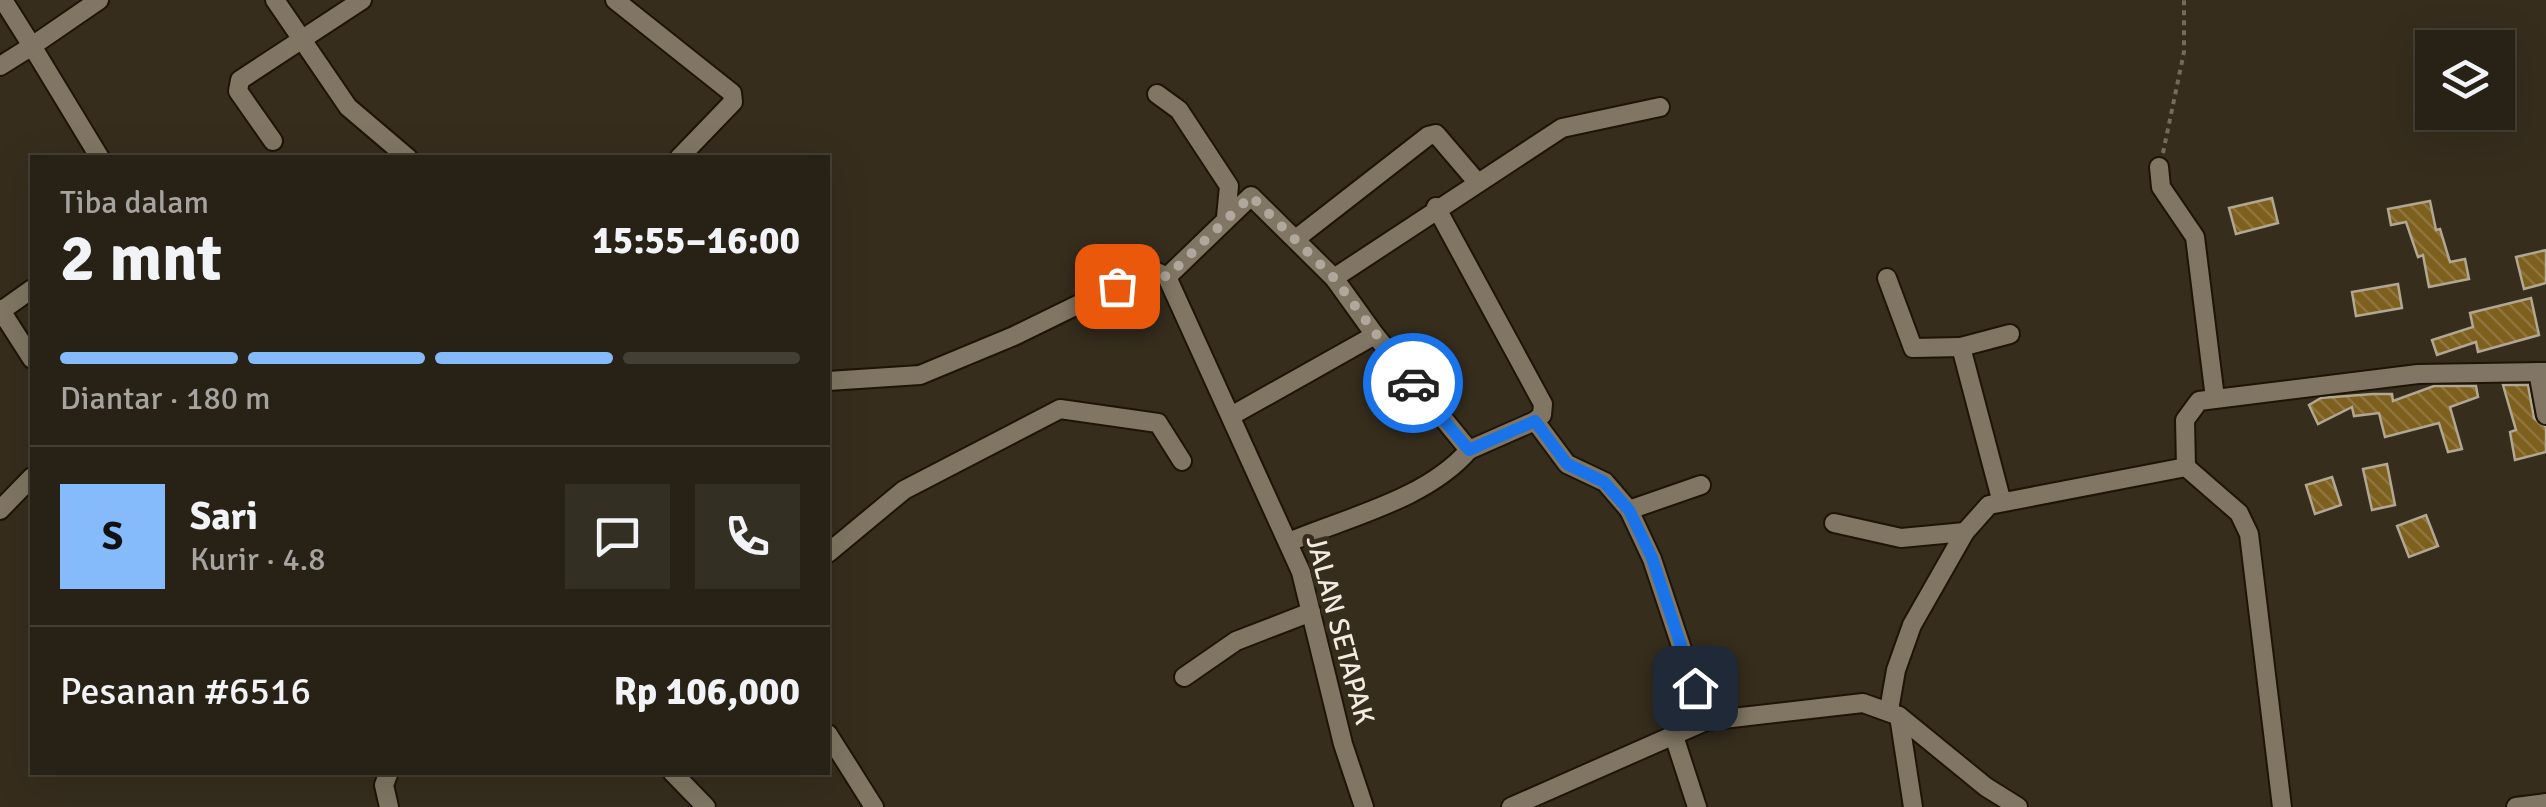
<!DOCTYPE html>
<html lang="id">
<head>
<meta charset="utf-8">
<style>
  :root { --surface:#282216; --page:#342f23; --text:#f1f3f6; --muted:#a5a4a1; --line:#443f35; --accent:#86bbfb }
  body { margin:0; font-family:Signika,sans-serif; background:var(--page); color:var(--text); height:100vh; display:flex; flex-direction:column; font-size:38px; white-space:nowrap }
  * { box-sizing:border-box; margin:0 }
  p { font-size:32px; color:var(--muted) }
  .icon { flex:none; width:55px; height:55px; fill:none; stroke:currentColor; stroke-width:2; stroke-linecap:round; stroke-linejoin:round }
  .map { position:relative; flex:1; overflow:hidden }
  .details { position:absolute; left:30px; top:155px; width:800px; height:620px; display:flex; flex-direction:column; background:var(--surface); border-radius:0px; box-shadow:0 10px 40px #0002,0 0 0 2px var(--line) }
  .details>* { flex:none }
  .buttons { position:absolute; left:2415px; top:30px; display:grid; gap:20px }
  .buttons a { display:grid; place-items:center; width:100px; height:100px; border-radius:0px; background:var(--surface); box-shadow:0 10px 40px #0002,0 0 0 2px var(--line); font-size:50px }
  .pin { position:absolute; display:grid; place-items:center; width:85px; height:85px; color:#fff; margin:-42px; border-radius:20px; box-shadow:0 5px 15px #0006 }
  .courier { position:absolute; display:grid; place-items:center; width:100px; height:100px; margin:-50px; border:8px solid #1a73e8; border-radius:50%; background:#fff; color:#222; box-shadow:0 2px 12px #0007 }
  .head em { font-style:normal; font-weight:700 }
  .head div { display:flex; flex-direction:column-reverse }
  .head { display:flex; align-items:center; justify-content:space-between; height:170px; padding:0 30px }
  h1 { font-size:65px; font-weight:700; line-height:75px }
  .bar { display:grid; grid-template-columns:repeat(4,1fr); gap:15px 10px; align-content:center; height:120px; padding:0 30px }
  .bar i { height:12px; border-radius:8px; background:var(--line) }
  .bar .on { background:var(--accent) }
  .bar p { grid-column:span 4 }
  .line { display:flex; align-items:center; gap:25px; padding:0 30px; border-top:2px solid var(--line) }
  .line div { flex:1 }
  .round { display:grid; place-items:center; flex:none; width:105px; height:105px; border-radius:0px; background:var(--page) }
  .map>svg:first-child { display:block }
</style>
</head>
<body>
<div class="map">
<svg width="2546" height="807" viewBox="0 0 2546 807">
  <defs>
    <pattern id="building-back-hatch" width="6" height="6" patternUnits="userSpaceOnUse" patternTransform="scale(2.5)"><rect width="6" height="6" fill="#7d5f1e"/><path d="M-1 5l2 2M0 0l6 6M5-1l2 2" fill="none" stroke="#90763e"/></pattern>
  </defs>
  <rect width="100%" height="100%" fill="#362d1d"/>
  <g fill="url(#building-back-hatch)" stroke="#b2a793" stroke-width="2.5">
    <path d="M2272 198 2278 223 2236 234 2229 208Z"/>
    <path d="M2430 201 2436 230 2440 229 2450 262 2465 259 2469 279 2429 287 2423 255 2418 257 2406 222 2391 225 2388 209Z"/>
    <path d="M2546 250V283L2524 289 2516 257Z"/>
    <path d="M2398 284 2402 308 2356 316 2352 292Z"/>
    <path d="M2531 298 2539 335 2478 352 2476 342 2437 355 2432 340 2473 327 2470 313Z"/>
    <path d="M2503 385H2528L2534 418 2546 427V452L2515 460 2510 432 2516 430Z"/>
    <path d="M2434 386H2476L2478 397 2450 407 2462 449 2448 452 2439 423 2385 437 2379 413 2354 416 2352 407 2318 424 2309 405 2321 398 2373 394H2392L2393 401Z"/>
    <path d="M2387 464 2395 505 2372 510 2363 469Z"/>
    <path d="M2332 477 2341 505 2315 514 2306 485Z"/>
    <path d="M2426 515 2438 546 2409 557 2397 526Z"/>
  </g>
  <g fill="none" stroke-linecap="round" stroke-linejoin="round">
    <defs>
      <g id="minor">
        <path d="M99 0 32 46 100 158"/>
        <path d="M275 0 348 107 408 158"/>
        <path d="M615 0 732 93 733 102 679 158"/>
        <path d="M0 66 32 46 3 0"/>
        <path d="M1157 94 1179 110 1229 186 1226 217"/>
        <path d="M273 141 238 91 240 80 362 0"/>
        <path d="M2159 167 2161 187 2195 237 2215 398"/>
        <path d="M1436 207 1543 404 1542 415 1535 421"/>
        <path d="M1297 238 1428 136 1436 134 1477 182"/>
        <path d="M1167 277 1251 196 1334 278 1375 335 1469 450 1535 421 1567 464 1605 482 1629 510 1701 485"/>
        <path d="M1334 278 1562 128 1660 107"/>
        <path d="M1887 278 1913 348 1961 347 2001 499"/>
        <path d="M0 309 32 359"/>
        <path d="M1 311 32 289"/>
        <path d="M1961 347 2010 334"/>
        <path d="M2538 372 2546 415"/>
        <path d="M828 381 920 375 1014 336 1151 269 1167 277 1301 572 1343 744 1364 807"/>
        <path d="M1231 416 1375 335"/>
        <path d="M2186 467 2185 420 2199 401 2418 374 2546 372"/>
        <path d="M0 510 32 477"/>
        <path d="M1629 510 1652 559 1706 721"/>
        <path d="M1834 523 1901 538 1965 532"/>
        <path d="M1289 542C1348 517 1427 499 1469 450"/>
        <path d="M828 553 904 490 1060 409 1158 423 1182 461"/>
        <path d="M1184 677 1236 641 1311 612"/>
        <path d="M1889 710 1896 670 1912 625 1965 532 1989 505 2186 467 2239 513 2249 534 2282 807"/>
        <path d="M1899 716 1913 807"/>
        <path d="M1673 733 1697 807"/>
        <path d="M828 734 874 807"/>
        <path d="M672 772 706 807"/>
        <path d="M389 807 384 785 389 772"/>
        <path d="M1511 807 1706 721 1863 703 1899 716 1986 787 2018 807"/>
        <path d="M2516 807 2546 803"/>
      </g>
    </defs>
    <use href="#minor" stroke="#1e1506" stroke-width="22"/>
    <path stroke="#736b5d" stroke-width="4" stroke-dasharray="5 5" stroke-linecap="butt" d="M2163 153 2184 52V0"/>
    <use href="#minor" stroke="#807663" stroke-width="18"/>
  </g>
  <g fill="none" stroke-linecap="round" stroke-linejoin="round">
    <path stroke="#b0a89c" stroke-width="10" stroke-dasharray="0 18" d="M1117 286 1151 269 1167 277 1251 196 1334 278 1413 383"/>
    <path stroke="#1a73e8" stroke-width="12" d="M1413 383 1469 450 1535 421 1567 464 1604 482 1629 510 1652 558 1695 688"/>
  </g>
  <g text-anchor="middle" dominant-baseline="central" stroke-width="9" stroke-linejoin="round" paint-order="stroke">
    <g font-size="28" fill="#f1ebe1" stroke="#362d1d">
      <text transform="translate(1340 630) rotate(75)">JALAN SETAPAK</text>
    </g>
  </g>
</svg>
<div class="buttons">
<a><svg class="icon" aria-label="layers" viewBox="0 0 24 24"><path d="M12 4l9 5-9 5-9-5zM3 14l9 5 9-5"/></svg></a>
</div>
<div class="pin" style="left:1117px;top:286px;background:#ea580c"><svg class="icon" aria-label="bag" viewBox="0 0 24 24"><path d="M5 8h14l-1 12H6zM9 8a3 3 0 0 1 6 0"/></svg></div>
<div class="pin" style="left:1695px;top:688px;background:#1f2937"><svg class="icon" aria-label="home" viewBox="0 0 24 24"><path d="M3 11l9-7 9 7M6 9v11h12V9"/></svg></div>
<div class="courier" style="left:1413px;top:383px"><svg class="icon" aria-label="car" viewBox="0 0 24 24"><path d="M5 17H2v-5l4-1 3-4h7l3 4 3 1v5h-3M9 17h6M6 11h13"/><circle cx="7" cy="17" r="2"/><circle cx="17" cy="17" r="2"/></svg></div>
<section class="details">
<div class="head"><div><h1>2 mnt</h1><p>Tiba dalam</p></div><em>15:55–16:00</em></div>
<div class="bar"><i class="on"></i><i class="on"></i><i class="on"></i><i></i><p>Diantar · 180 m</p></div>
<div class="line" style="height:180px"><b class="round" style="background:var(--accent);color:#111">S</b><div><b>Sari</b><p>Kurir · 4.8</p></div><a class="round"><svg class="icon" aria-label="chat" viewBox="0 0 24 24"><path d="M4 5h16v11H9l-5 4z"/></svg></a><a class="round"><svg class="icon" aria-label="phone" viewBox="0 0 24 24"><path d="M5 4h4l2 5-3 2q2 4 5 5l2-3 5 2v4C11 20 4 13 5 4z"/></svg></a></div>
<div class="line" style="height:130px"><div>Pesanan #6516</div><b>Rp 106,000</b></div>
</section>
</div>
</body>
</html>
